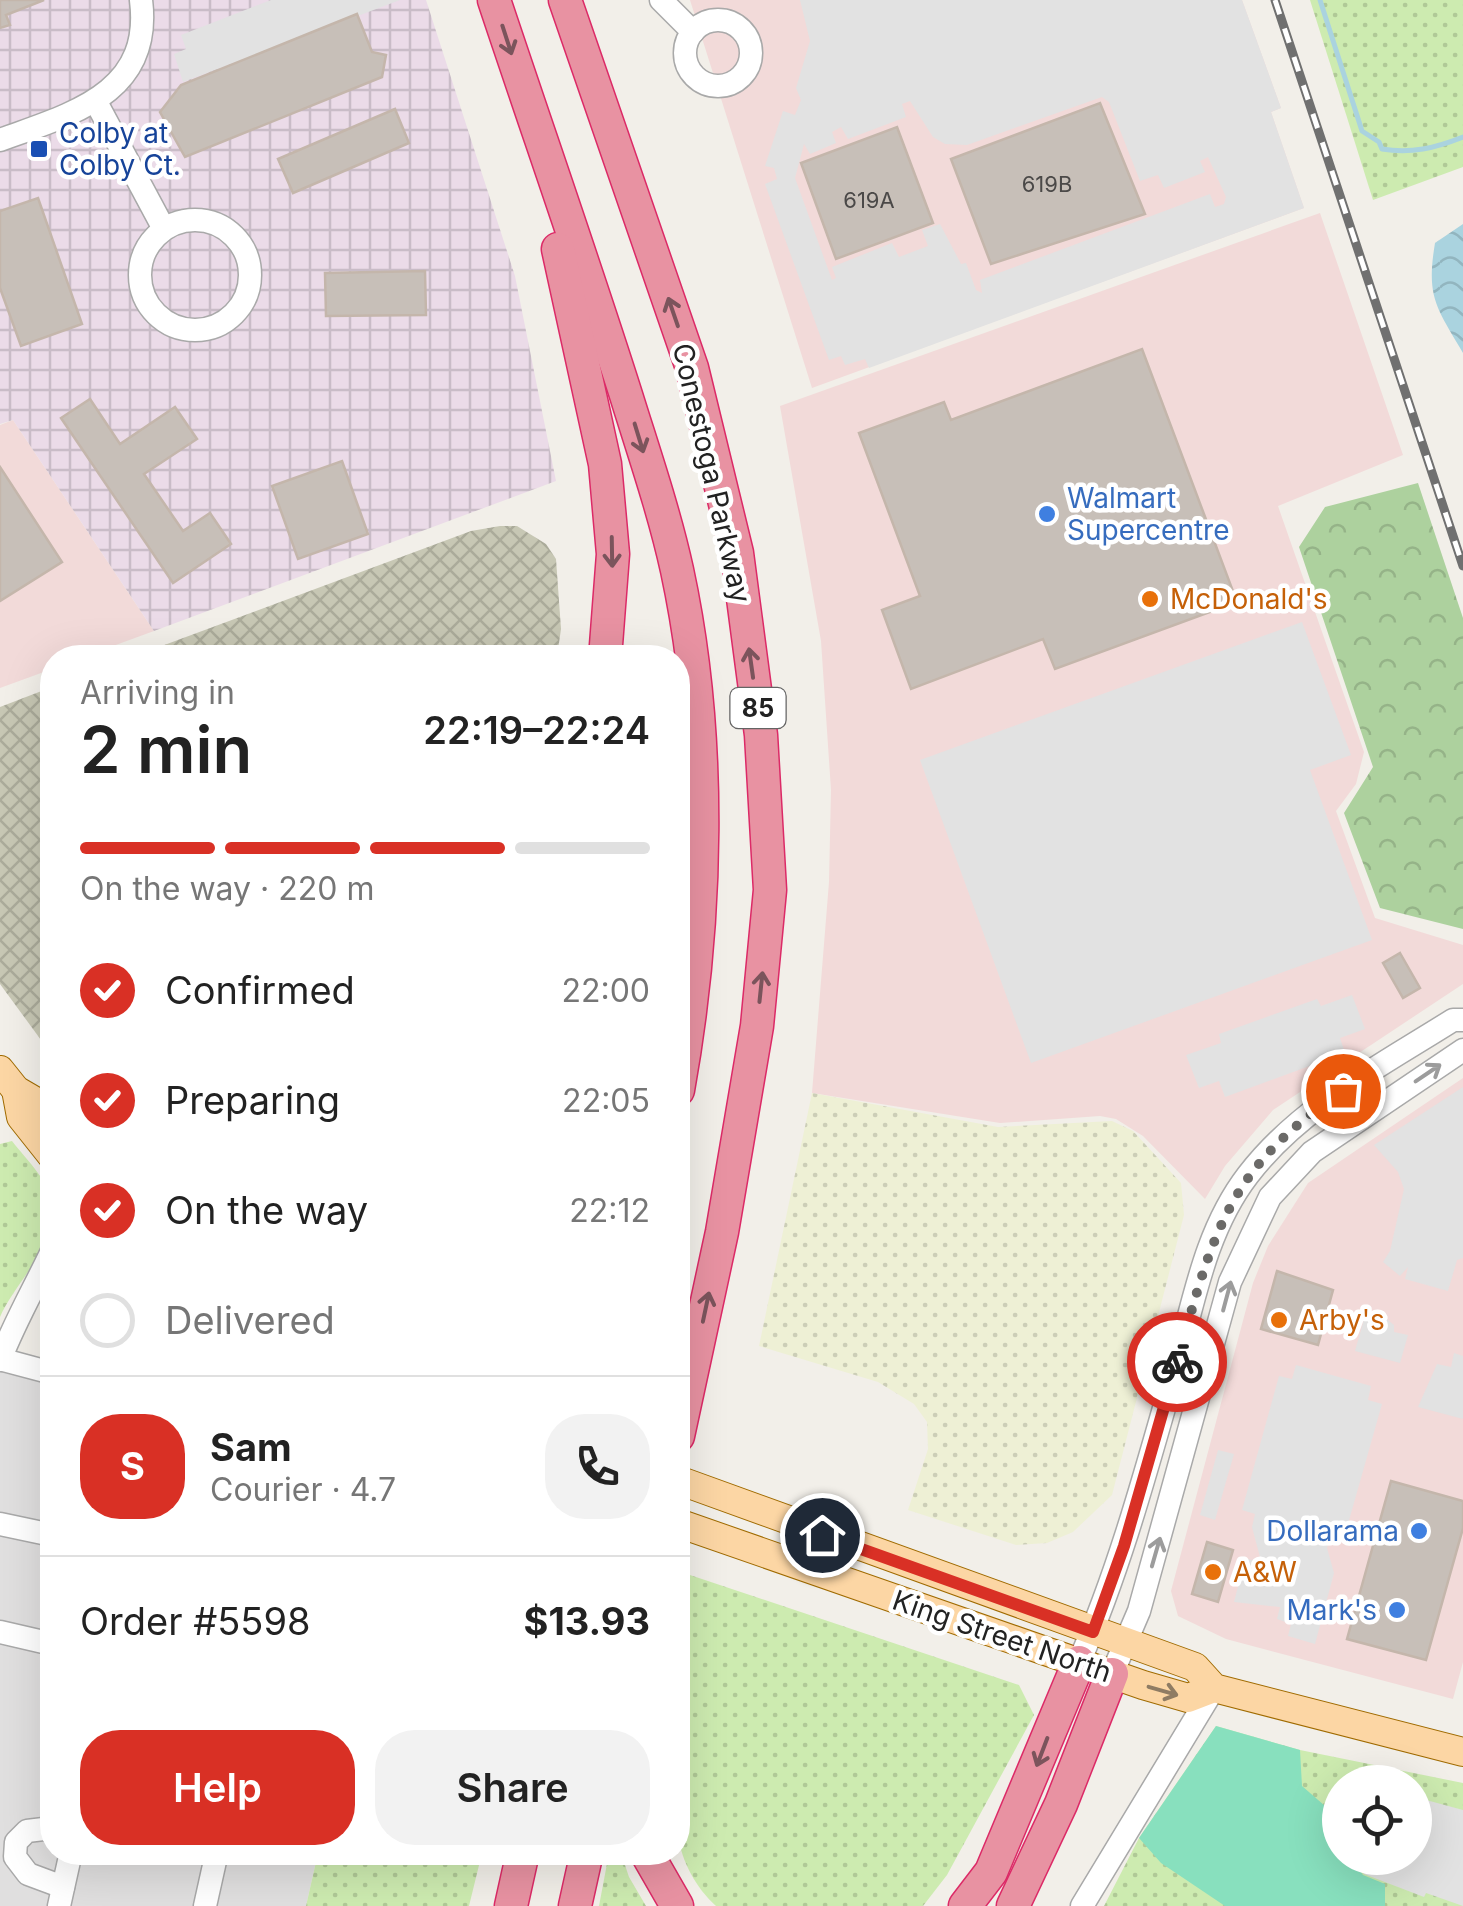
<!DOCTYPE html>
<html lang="en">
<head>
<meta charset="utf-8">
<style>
  :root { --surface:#fff; --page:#f2f2f2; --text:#222; --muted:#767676; --line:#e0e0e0; --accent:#d93025 }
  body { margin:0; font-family:Inter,sans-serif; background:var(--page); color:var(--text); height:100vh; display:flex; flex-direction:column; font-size:38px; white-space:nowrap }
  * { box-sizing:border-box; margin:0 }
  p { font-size:32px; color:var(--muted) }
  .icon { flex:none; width:55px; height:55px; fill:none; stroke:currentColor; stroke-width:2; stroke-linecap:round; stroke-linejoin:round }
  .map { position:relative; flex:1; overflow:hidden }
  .sheet { position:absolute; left:40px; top:645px; width:650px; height:1220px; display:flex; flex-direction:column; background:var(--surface); border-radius:40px; box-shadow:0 10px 40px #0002 }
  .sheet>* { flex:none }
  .controls { position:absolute; left:1322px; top:1765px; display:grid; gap:20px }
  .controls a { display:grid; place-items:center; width:110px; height:110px; border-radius:50%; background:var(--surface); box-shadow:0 10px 40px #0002; font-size:50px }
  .pin { position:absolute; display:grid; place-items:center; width:85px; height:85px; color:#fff; margin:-42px; border:5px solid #fff; border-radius:50%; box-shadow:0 2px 10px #0007 }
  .courier { position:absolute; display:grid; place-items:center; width:100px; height:100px; margin:-50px; border:8px solid #d93025; border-radius:50%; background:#fff; color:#222; box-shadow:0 2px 12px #0007 }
  .headline em { font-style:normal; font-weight:600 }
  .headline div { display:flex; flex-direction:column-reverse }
  .headline { display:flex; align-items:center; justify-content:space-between; height:170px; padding:0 40px }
  h1 { font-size:65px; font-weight:600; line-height:75px }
  .bar { display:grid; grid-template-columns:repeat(4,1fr); gap:15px 10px; align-content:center; height:120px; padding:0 40px }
  .bar i { height:12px; border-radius:8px; background:var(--line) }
  .bar .current { background:var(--accent) }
  .bar p { grid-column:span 4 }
  .line { display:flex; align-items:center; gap:25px; padding:0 40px; border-top:2px solid var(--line) }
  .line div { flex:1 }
  .round { display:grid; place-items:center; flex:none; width:105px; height:105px; border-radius:40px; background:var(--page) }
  ol { padding:0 40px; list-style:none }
  li { display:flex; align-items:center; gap:30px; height:110px }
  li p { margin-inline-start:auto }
  li .icon { padding:10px; border-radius:50%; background:var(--accent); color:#fff; stroke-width:4 }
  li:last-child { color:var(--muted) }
  li i { width:55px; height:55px; border:5px solid var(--line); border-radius:50% }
  .primary-button { display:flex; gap:20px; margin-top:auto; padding:20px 40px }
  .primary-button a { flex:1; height:115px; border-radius:40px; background:var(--accent); color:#fff; font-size:40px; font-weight:600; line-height:115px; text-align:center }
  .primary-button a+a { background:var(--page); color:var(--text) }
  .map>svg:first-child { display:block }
</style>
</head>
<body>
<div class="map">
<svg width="1463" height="1906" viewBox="0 0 1463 1906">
  <defs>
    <pattern id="industrial-grid" width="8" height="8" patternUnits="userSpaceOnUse" patternTransform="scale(2.5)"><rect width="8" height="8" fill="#ebdbe8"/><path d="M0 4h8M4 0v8" fill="none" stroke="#c9bcc7"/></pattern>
    <pattern id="construction-cross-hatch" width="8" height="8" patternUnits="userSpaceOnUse" patternTransform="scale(2.5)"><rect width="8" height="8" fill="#c7c7b4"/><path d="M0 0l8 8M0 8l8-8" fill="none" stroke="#abab9a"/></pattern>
    <pattern id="farmland-dots" width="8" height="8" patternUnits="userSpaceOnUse" patternTransform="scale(2.5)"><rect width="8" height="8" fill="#eef0d5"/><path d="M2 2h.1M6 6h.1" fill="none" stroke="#ccceb7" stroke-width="1.8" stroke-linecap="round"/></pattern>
    <pattern id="grass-dots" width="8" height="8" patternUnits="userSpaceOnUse" patternTransform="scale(2.5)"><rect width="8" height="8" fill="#cdebb0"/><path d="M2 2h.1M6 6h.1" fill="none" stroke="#b0c997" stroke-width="1.8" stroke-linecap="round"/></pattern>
    <pattern id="forest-crowns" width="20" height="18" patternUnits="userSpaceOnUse" patternTransform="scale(2.5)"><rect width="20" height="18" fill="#add19e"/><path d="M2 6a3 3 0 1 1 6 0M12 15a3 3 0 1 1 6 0" fill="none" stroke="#95b388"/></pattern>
    <pattern id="water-waves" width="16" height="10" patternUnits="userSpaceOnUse" patternTransform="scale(2.5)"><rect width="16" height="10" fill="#aad3df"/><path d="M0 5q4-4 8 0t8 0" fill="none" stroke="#92b5bf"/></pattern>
  </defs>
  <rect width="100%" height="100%" fill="#f2efe9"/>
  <path fill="#e0dfdf" d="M0 1359 52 1373V1852L318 1853 306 1906H0Z"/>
  <g fill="#f2dad9">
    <path d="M690 0H1242L1281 108 1271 112 1304 208 812 388Z"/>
    <path d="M1320 213 1403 455 1278 506 1364 752 1356 784 1336 811 1375 918 1463 945V984L1273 1110 1225 1166 1205 1199 1143 1136 1116 1119 1100 1116 1000 1123 812 1093 829 882 831 790 821 641 780 406Z"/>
    <path d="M13 420 154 631 83 657 52 658V669L0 688V425Z"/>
    <path d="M1463 1078V1662L1453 1699 1226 1639 1178 1616 1171 1591 1253 1283 1268 1246 1308 1183Z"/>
  </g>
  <path fill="url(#industrial-grid)" d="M0 0H426L515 276 556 481 154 631 13 420 0 424Z"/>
  <g fill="url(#construction-cross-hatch)">
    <path d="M500 526H517L546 544 556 559 561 629 557 657H132L471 531Z"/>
    <path d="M52 687V1055L0 984V707Z"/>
  </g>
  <path fill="url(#farmland-dots)" d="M812 1093 998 1127 1112 1121 1133 1131 1181 1183 1184 1215 1112 1495 1073 1532 1047 1543 1016 1545 908 1510 928 1449 927 1422 914 1404 878 1382 759 1346Z"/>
  <g fill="url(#grass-dots)" fill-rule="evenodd">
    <path d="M1310 0H1463V167L1373 200Z"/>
    <path d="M12 1141C25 1158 46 1178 52 1199 63 1239 15 1282 0 1317V1144Z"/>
    <path d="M678 1571 1019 1685 1034 1715 947 1875 923 1906H716C696 1888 682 1862 678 1836Z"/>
    <path d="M1216 1726 1300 1750 1463 1783V1906H1104L1139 1838ZM1340 1782H1415V1858H1340Z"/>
    <path d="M318 1853V1852L482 1853 469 1906H306Z"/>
    <path d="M609 1853H621L629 1877 646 1906H599Z"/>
  </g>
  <path fill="url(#forest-crowns)" d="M1418 483 1463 618V929L1380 908 1344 813 1373 767 1299 547 1325 507Z"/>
  <path fill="#88e0be" d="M1216 1726 1300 1750 1302 1786 1340 1819V1858H1351L1363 1875 1385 1884V1906H1225L1161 1863 1139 1838Z"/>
  <g fill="#e2e2e2" fill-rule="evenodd">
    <path d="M271 0H400L183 82 174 54 186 49 181 35Z"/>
    <path d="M800 0H1242L1281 108 1271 112 1304 208 869 368 865 359 845 365 841 356 829 360 765 184 777 179 774 168 765 166 783 111 795 115 801 100 796 88 810 41ZM1102 97 1109 102 1140 181 1158 175 1164 188 1205 172 1200 161 1208 157 1226 197 1224 204 1215 207 1210 194 980 280 982 293 976 290 966 263 961 264 940 224 922 230 928 246 899 257 892 243 832 267 836 278 832 280 795 178 804 144 810 154 836 143 832 132 841 127 848 139 906 117 902 104 910 101 933 137 945 144 967 145Z"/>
    <path d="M1302 622 1351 755 1310 770 1372 940 1031 1063 920 760Z"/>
    <path d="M1352 995 1365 1029 1340 1038 1345 1053 1225 1097 1219 1081 1199 1088 1186 1055 1221 1043 1219 1034 1317 999 1321 1006Z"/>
    <path d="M1463 1087V1258L1457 1260 1448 1291 1405 1279 1408 1267 1400 1276 1383 1262 1390 1251 1404 1189 1398 1172 1374 1145Z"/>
    <path d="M1365 1316 1377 1320 1383 1316 1394 1325V1332L1408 1335 1400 1363 1355 1351Z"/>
    <path d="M1454 1353 1463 1356V1419L1418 1407 1437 1364 1451 1367Z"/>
    <path d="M1296 1365 1371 1386 1368 1400 1382 1404 1344 1538 1331 1535 1327 1548 1334 1573 1315 1644 1288 1636 1291 1624 1277 1619 1280 1607 1234 1602 1245 1559 1261 1561 1252 1527 1255 1514 1242 1510 1279 1376 1292 1379Z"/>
    <path d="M1218 1450 1234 1454 1215 1520 1200 1515Z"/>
    <path d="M1415 1797 1463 1810V1906L1426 1893 1424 1897 1364 1874 1351 1858H1415Z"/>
  </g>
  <path fill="url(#water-waves)" d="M1463 224V353C1436 307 1426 297 1435 243Z"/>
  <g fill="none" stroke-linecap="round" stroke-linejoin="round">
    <path stroke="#aad3df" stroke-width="5" d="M1320 0 1362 131 1379 142 1382 149C1411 154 1435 148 1463 137"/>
  </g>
  <g fill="#c7bfb8" stroke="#c4b6ab" stroke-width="2.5">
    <path d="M0 0H44L6 15 10 25 0 28Z"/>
    <path d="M357 14 372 52 386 55 382 77 185 157 160 112 181 85Z"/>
    <path d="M1100 103 1145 214 991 264 951 159Z"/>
    <path d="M395 109 409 143 293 193 278 159Z"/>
    <path d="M897 127 933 223 836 259 801 163Z"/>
    <path d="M38 198 82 324 21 346 0 288V211Z"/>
    <path d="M425 271 426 315 326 316 325 273Z"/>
    <path d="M1142 349 1237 602 1055 669 1043 639 911 689 882 610 920 596 859 433 944 402 951 420Z"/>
    <path d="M90 399 120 444 175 407 197 439 144 474 183 531 210 513 231 544 173 583 61 418Z"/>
    <path d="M342 461 368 534 298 559 272 486Z"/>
    <path d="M0 467 62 562 0 601Z"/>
    <path d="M1400 953 1420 988 1403 998 1383 963Z"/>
    <path d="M1277 1271 1333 1290 1318 1345 1261 1329Z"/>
    <path d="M1391 1481 1463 1501V1528L1426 1660 1347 1639Z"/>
    <path d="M1207 1542 1233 1550 1218 1602 1192 1594Z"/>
  </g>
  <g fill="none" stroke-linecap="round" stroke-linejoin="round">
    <defs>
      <g id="minor">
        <path d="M661 0 693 32"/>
        <circle cx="718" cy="53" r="33"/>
        <path d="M96 102 164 229"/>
        <path d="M0 140C71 114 153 94 141 0"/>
        <circle cx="195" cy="275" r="55"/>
        <path d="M0 1359 52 1373"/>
        <path d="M0 1360C15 1321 35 1287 52 1251"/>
        <path d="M0 1524 52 1535"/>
        <path d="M0 1632 52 1644"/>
        <path d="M1079 1662C1120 1568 1146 1471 1174 1373 1193 1306 1204 1232 1248 1175 1300 1107 1382 1065 1453 1020H1463"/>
        <path d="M1112 1674 1139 1611 1230 1282 1270 1197 1312 1152 1463 1050"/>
        <path d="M52 1828 27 1831 16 1842 15 1857 28 1874 63 1887"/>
        <path d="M59 1906 71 1852"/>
        <path d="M205 1906 217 1852"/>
        <path d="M1082 1906 1214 1688"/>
      </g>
      <g id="major">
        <path d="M0 1070 16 1090 52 1111"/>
        <path d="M16 1090 21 1117 52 1156"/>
        <path d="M678 1480 1195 1667 1214 1688 1463 1752"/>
        <path d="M678 1523 1143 1685 1188 1698 1214 1688"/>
      </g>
      <g id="highway">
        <path d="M494 0C538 132 584 263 626 395 644 453 664 511 677 570 713 737 708 923 678 1090"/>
        <path d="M565 0 692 368 737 553 761 735 770 890 757 1026 722 1232 678 1436"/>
        <path d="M558 249 605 464 613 554 605 658"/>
        <path d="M646 1852 677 1906"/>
        <path d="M511 1906 523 1852"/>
        <path d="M575 1906 587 1852"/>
        <path d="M965 1906 991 1872 1079 1662"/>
        <path d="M1013 1906 1061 1804 1112 1674"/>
      </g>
    </defs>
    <use href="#minor" stroke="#a9a9a9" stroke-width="25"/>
    <use href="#major" stroke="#a06b00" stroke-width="30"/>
    <use href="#highway" stroke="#dc2a67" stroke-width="35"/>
    <use href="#minor" stroke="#fff" stroke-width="22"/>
    <use href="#major" stroke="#fcd6a4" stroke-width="28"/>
    <use href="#highway" stroke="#e892a2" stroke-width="32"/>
    <defs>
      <path id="rail" d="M1275 0 1463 566"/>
    </defs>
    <use href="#rail" stroke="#707070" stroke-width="9"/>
    <use href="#rail" stroke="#fff" stroke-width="5" stroke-dasharray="15" stroke-linecap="butt"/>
  </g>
  <defs><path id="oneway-shaft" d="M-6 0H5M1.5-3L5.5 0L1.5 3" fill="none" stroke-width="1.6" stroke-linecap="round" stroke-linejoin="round" transform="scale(2.5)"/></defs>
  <g stroke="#7b545c">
    <use href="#oneway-shaft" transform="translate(507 40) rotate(72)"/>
    <use href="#oneway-shaft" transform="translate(673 312) rotate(-109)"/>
    <use href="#oneway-shaft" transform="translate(639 438) rotate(73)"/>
    <use href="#oneway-shaft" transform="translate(612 552) rotate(89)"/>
    <use href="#oneway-shaft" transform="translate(751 663) rotate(-98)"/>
    <use href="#oneway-shaft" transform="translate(761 987) rotate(-84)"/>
    <use href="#oneway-shaft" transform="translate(706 1307) rotate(-78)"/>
    <use href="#oneway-shaft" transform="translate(1042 1752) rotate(111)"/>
  </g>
  <g stroke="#9c9c9c">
    <use href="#oneway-shaft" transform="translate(1428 1073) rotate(-34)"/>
    <use href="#oneway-shaft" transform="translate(1227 1296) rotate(-75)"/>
    <use href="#oneway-shaft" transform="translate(1156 1552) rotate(-74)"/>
  </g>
  <use stroke="#8f7c63" href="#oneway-shaft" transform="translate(1163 1691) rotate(16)"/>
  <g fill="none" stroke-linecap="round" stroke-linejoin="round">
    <path stroke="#6b6a68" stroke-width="10" stroke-dasharray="0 18" d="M1177 1362C1213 1235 1226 1169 1343 1091"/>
    <path stroke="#d93025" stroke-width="12" d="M822 1535 1093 1632 1124 1546 1177 1362"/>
  </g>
  <rect fill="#1a4fb4" stroke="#fff" stroke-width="4" x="29" y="139" width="20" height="20" rx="5"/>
  <g fill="#3f7fe0" stroke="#fff" stroke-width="4">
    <circle cx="1047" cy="514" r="10"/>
    <circle cx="1419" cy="1531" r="10"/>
    <circle cx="1397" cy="1610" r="10"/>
  </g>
  <g fill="#e8710a" stroke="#fff" stroke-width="4">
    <circle cx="1150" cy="599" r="10"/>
    <circle cx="1279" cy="1320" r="10"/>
    <circle cx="1213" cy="1572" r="10"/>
  </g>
  <g text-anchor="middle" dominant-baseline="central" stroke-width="9" stroke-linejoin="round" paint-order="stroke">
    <g font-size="22" fill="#4b4948">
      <text x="1047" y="184">619B</text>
      <text x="869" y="200">619A</text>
    </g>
    <rect fill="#fff" stroke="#646464" stroke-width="2.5" x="730.5" y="688" width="55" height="40" rx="8"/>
    <g font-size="25" font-weight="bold" fill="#222">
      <text x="758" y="708">85</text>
    </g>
    <g font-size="28" fill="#164399" stroke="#fff" text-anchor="start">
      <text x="59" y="133">Colby at<tspan x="59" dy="32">Colby Ct.</tspan></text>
    </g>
    <g font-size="28" fill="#222" stroke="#fff">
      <text transform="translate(712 473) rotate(77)">Conestoga Parkway</text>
      <text transform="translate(1002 1636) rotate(19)">King Street North</text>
    </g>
    <g font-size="28" fill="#366cbe" stroke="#fff" text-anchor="end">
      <text x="1067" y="498" text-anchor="start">Walmart<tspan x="1067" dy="32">Supercentre</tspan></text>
      <text x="1399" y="1531">Dollarama</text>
      <text x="1377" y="1610">Mark's</text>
    </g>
    <g font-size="28" fill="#c56008" stroke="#fff" text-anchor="start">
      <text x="1170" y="599">McDonald's</text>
      <text x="1299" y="1320">Arby's</text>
      <text x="1233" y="1572">A&amp;W</text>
    </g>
  </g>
</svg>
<div class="controls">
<a><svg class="icon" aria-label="locate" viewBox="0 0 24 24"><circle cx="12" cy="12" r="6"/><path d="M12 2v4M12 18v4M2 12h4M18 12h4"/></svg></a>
</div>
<div class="pin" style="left:1343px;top:1091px;background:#ea580c"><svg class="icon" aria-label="bag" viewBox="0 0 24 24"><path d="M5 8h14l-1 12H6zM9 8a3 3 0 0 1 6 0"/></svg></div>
<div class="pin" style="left:822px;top:1535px;background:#1f2937"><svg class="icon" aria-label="home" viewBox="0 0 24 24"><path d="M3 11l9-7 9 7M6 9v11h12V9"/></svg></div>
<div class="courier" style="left:1177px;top:1362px"><svg class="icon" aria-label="bike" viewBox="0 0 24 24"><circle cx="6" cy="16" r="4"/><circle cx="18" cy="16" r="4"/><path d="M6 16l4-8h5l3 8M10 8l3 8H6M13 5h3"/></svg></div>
<section class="sheet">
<div class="headline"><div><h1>2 min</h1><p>Arriving in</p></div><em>22:19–22:24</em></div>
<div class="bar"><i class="current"></i><i class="current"></i><i class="current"></i><i></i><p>On the way · 220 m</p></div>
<ol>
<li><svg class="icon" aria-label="check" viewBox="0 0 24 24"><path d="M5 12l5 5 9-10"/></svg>Confirmed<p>22:00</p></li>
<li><svg class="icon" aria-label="check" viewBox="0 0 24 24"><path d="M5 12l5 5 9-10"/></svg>Preparing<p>22:05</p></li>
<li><svg class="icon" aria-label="check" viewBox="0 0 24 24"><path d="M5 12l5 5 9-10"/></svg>On the way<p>22:12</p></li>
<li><i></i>Delivered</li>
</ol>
<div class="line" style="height:180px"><b class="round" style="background:var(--accent);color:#fff">S</b><div><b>Sam</b><p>Courier · 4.7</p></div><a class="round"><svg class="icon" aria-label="phone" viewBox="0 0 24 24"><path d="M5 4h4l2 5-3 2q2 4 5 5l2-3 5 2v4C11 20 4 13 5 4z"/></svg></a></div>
<div class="line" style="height:130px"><div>Order #5598</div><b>$13.93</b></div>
<div class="primary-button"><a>Help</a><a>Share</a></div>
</section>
</div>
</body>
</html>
